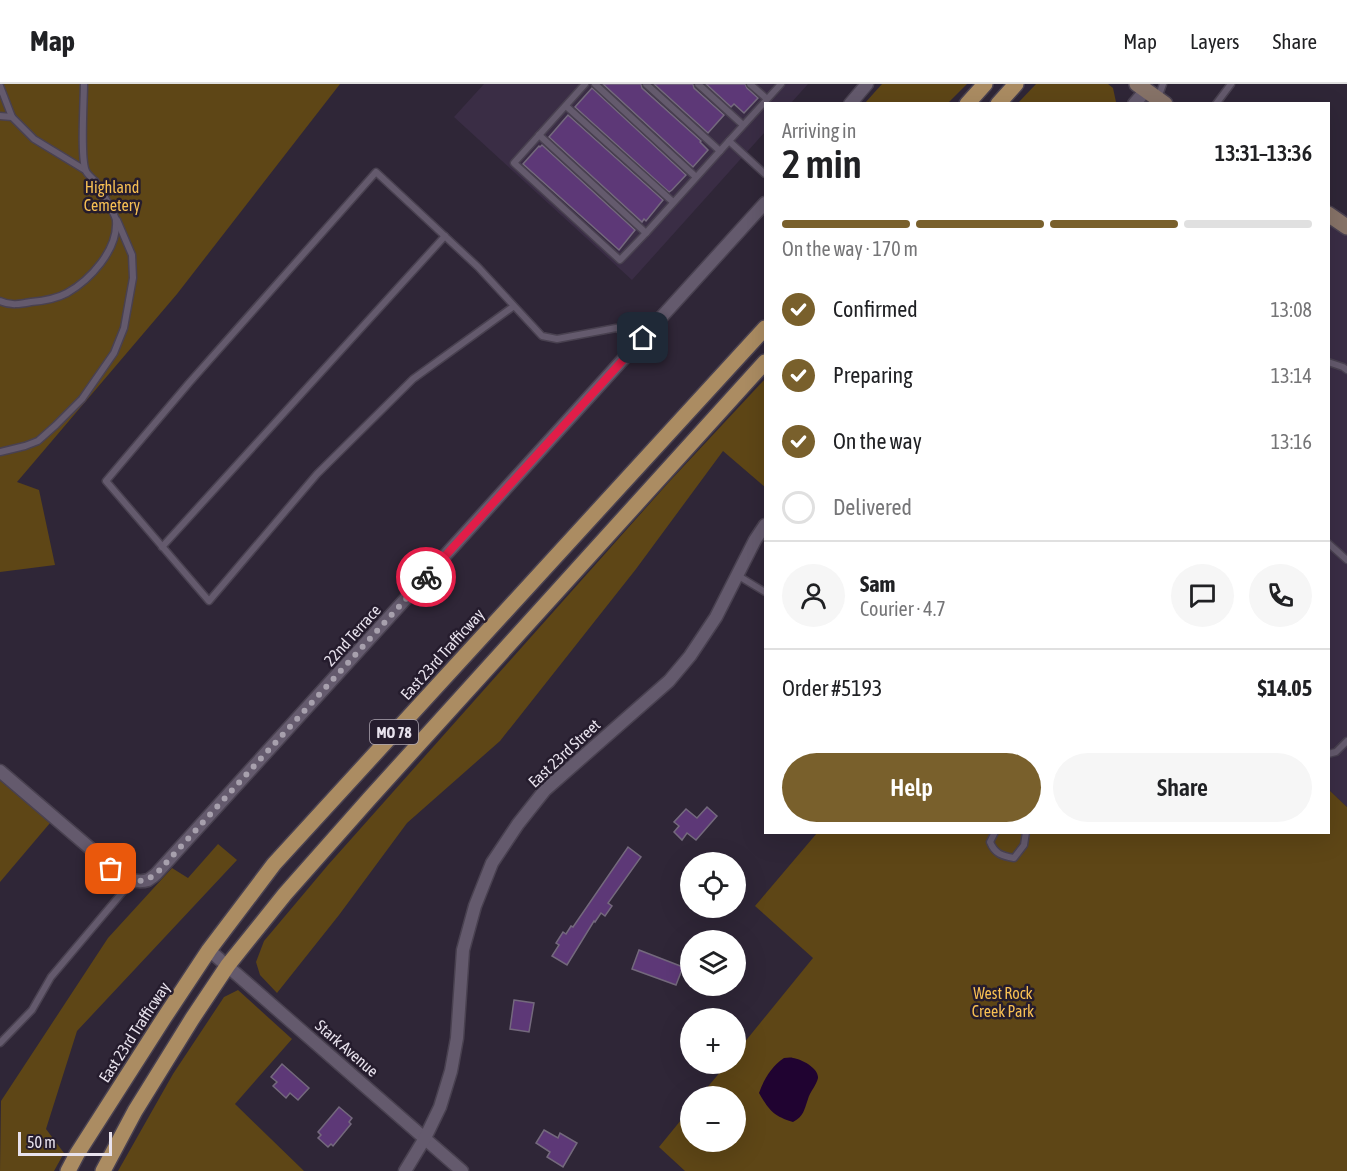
<!DOCTYPE html>
<html lang="en">
<head>
<meta charset="utf-8">
<style>
  :root { --surface:#fff; --page:#f6f6f6; --text:#202124; --muted:#757577; --line:#e0e0e0; --accent:#79602c }
  body { margin:0; font-family:"Asap Condensed",sans-serif; background:var(--page); color:var(--text); height:100vh; display:flex; flex-direction:column; font-size:22px; white-space:nowrap }
  * { box-sizing:border-box; margin:0 }
  p { font-size:20px; color:var(--muted) }
  .icon { flex:none; width:33px; height:33px; fill:none; stroke:currentColor; stroke-width:2; stroke-linecap:round; stroke-linejoin:round }
  .map { position:relative; flex:1; overflow:hidden }
  .details { position:absolute; left:764px; top:18px; width:566px; height:732px; display:flex; flex-direction:column; background:var(--surface); border-radius:0px; box-shadow:0 6px 24px #0002 }
  .details>* { flex:none }
  .tools { position:absolute; left:680px; top:768px; display:grid; gap:12px }
  .tools a { display:grid; place-items:center; width:66px; height:66px; border-radius:50%; background:var(--surface); box-shadow:0 6px 24px #0002; font-size:30px }
  .scale { position:absolute; left:18px; bottom:15px; width:94px; box-sizing:border-box; padding-left:6px; border:3px solid #e8e2ed; border-top:0; font-size:16px; line-height:21px; white-space:nowrap; color:#e8e2ed; -webkit-text-stroke:4px #251c2d; paint-order:stroke }
  .pin { position:absolute; display:grid; place-items:center; width:51px; height:51px; color:#fff; margin:-26px; border-radius:12px; box-shadow:0 3px 9px #0006 }
  .courier { position:absolute; display:grid; place-items:center; width:60px; height:60px; margin:-30px; border:4px solid #e11d48; border-radius:50%; background:#fff; color:#222; box-shadow:0 2px 8px #0007 }
  .overview em { font-style:normal; font-weight:600 }
  .overview div { display:flex; flex-direction:column-reverse }
  .overview { display:flex; align-items:center; justify-content:space-between; height:102px; padding:0 18px }
  h1 { font-size:39px; font-weight:600; line-height:45px }
  .bar { display:grid; grid-template-columns:repeat(4,1fr); gap:9px 6px; align-content:center; height:72px; padding:0 18px }
  .bar i { height:8px; border-radius:4px; background:var(--line) }
  .bar .selected { background:var(--accent) }
  .bar p { grid-column:span 4 }
  .line { display:flex; align-items:center; gap:15px; padding:0 18px; border-top:2px solid var(--line) }
  .line div { flex:1 }
  .round { display:grid; place-items:center; flex:none; width:63px; height:63px; border-radius:32px; background:var(--page) }
  ol { padding:0 18px; list-style:none }
  li { display:flex; align-items:center; gap:18px; height:66px }
  li p { margin-inline-start:auto }
  li .icon { padding:6px; border-radius:50%; background:var(--accent); color:#fff; stroke-width:4 }
  li:last-child { color:var(--muted) }
  li i { width:33px; height:33px; border:3px solid var(--line); border-radius:50% }
  .cta { display:flex; gap:12px; margin-top:auto; padding:12px 18px }
  .cta a { flex:1; height:69px; border-radius:36px; background:var(--accent); color:#fff; font-size:24px; font-weight:600; line-height:69px; text-align:center }
  .cta a+a { background:var(--page); color:var(--text) }
  header { display:flex; align-items:center; gap:36px; box-sizing:border-box; height:84px; padding:0 30px; background:var(--surface); border-bottom:2px solid var(--line) }
  header strong { font-size:28px }
  nav { display:flex; gap:33px; margin-inline-start:auto; font-size:21px }
  .map>svg:first-child { display:block }
</style>
</head>
<body>
<header>
<strong>Map</strong>
<nav><a>Map</a><a>Layers</a><a>Share</a></nav>
</header>
<div class="map">
<svg width="1347" height="1087" viewBox="0 0 1347 1087">
  <rect width="100%" height="100%" fill="#2f2637"/>
  <g fill="#3a2d45">
    <path d="M484 0H808L791 19 765 20V48L632 196 454 33Z"/>
    <path d="M1328 139 1347 152V723L1328 705Z"/>
  </g>
  <g fill="#5e4616">
    <path d="M0 0H340L177 210 17 398 39 406 55 481 0 488Z"/>
    <path d="M882 0H967L948 19H865Z"/>
    <path d="M1036 0H1108L1113 4 1116 18 1115 20 1018 19Z"/>
    <path d="M765 295V403L723 367 636 485 500 657 407 739 339 831 277 909 260 891 256 878 264 857 328 781 668 399Z"/>
    <path d="M0 695 50 739 0 798Z"/>
    <path d="M1328 705 1347 723V1087H685L659 1063 690 1025V1058H735V1012H700L727 980H735V970L813 874 755 822 817 749 1328 748Z"/>
    <path d="M218 760 237 776 77 947 46 1045 64 1069 54 1087H0L1 1017 108 854 172 784 188 794Z"/>
    <path d="M238 906 292 955 235 1020 304 1087H118L173 990 224 913Z"/>
  </g>
  <path fill="#200331" d="M784 974C787 974 790 973 793 974 801 975 819 984 818 994 817 1000 810 1008 808 1015 804 1026 804 1032 793 1038 773 1032 769 1026 759 1009 764 995 771 983 784 974Z"/>
  <g fill="#5d3877" stroke="#74697d" stroke-width="1.5">
    <path d="M603 0H641L642 4 701 57 700 58 708 66 693 83Z"/>
    <path d="M654 0H693L694 4 724 31 708 49Z"/>
    <path d="M706 0H745L747 4 758 14 744 29 734 20 731 23Z"/>
    <path d="M592 4 686 91 672 106 669 108 575 23Z"/>
    <path d="M568 31 663 116 646 137 644 135 642 138 549 53Z"/>
    <path d="M542 61 635 146 619 166 523 80 539 62 540 63Z"/>
    <path d="M707 723 717 732 696 756 687 749 682 756 674 748 679 742 674 738 686 725 697 734Z"/>
    <path d="M628 763 641 773 608 819 612 822 605 832 601 829 595 838 594 837 567 881 552 872 559 861 556 859 563 848 566 850 571 842 573 843Z"/>
    <path d="M639 866 683 883 676 901 632 885Z"/>
    <path d="M514 916 534 919 529 948 510 945Z"/>
    <path d="M282 980 309 1004 298 1016 290 1009 286 1014 273 1002 277 998 271 993Z"/>
    <path d="M339 1023 352 1034 349 1038 351 1040 333 1062 331 1060 328 1063 318 1054 321 1051 318 1048Z"/>
    <path d="M544 1046 558 1054 560 1049 577 1059 563 1083 547 1073 550 1068 536 1059Z"/>
  </g>
  <g fill="none" stroke-linecap="round" stroke-linejoin="round">
    <defs>
      <g id="lane">
        <path d="M585 0 514 79 620 176 646 149"/>
        <path d="M595 0 696 93"/>
        <path d="M646 0 720 67"/>
        <path d="M698 0 743 41"/>
        <path d="M750 0 767 15"/>
        <path d="M0 2 12 33"/>
        <path d="M1158 14 1163 0"/>
        <path d="M1216 20 1231 0"/>
        <path d="M566 22 673 118"/>
        <path d="M0 32 12 33 34 55 85 86"/>
        <path d="M539 51 646 149 729 57"/>
        <path d="M765 90 729 57 781 0"/>
        <path d="M0 217C10 222 21 220 31 218 43 217 56 215 67 209 90 196 118 166 116 137 116 131 99 103 95 97 92 94 87 90 86 87 80 75 84 16 84 0"/>
        <path d="M514 222 413 295 317 390 209 517 106 397 189 299 376 88 478 183 542 252 557 255 616 244 642 254"/>
        <path d="M1328 278 1343 283 1347 286"/>
        <path d="M0 368 25 362 38 357 56 341 82 315 114 269 124 244 133 194 132 171 117 136"/>
        <path d="M1328 459 1347 476"/>
        <path d="M162 463 445 152"/>
        <path d="M737 491 765 508"/>
        <path d="M1328 670 1336 668 1347 657"/>
        <path d="M995 748 990 758C995 770 1002 772 1014 774L1024 761 1026 748"/>
        <path d="M0 959 32 926 51 893 132 797"/>
      </g>
      <g id="street">
        <path d="M850 20 867 0"/>
        <path d="M1134 20 1146 6"/>
        <path d="M0 687 98 771C110 784 129 802 148 796 151 794 154 792 156 790L765 119"/>
        <path d="M209 866 462 1087"/>
        <path d="M405 1087 425 1054 440 1023 451 987 457 954 463 866 475 822 492 779 518 740 545 706 669 597 690 572 716 533 755 456 765 441"/>
      </g>
      <g id="secondary">
        <path d="M1137 0 1165 20"/>
        <path d="M1328 130 1347 143"/>
      </g>
      <g id="primary">
        <path d="M967 20 985 0"/>
        <path d="M998 20 1016 0"/>
        <path d="M68 1087 77 1070 164 934 209 866 274 780 765 244"/>
        <path d="M103 1087 135 1027 192 935 228 881 285 810 370 714 765 278"/>
      </g>
    </defs>
    <use href="#lane" stroke="#494150" stroke-width="9"/>
    <use href="#street" stroke="#494150" stroke-width="15"/>
    <use href="#secondary" stroke="#494150" stroke-width="18"/>
    <use href="#primary" stroke="#494150" stroke-width="18"/>
    <use href="#lane" stroke="#645a6d" stroke-width="6"/>
    <use href="#street" stroke="#645a6d" stroke-width="12"/>
    <use href="#secondary" stroke="#877368" stroke-width="15"/>
    <use href="#primary" stroke="#ab8c62" stroke-width="15"/>
  </g>
  <g fill="none" stroke-linecap="round" stroke-linejoin="round">
    <path stroke="#a7a0ad" stroke-width="6" stroke-dasharray="0 10.8" d="M111 785C129 795 137 803 156 790L426 493"/>
    <path stroke="#e11d48" stroke-width="8" d="M426 493 643 254"/>
  </g>
  <g text-anchor="middle" dominant-baseline="central" stroke-width="5" stroke-linejoin="round" paint-order="stroke">
    <rect fill="#251c2d" stroke="#aea7b3" stroke-width="1.5" x="370" y="636" width="48" height="24" rx="4.5"/>
    <g font-size="15" font-weight="bold" fill="#e8e2ed">
      <text x="394" y="648">MO 78</text>
    </g>
    <g font-size="16" fill="#f7bf53" stroke="#251c2d">
      <text x="112" y="103">Highland<tspan x="112" dy="18">Cemetery</tspan></text>
      <text x="1003" y="909">West Rock<tspan x="1003" dy="18">Creek Park</tspan></text>
    </g>
    <g font-size="16" fill="#e8e2ed" stroke="#251c2d">
      <text transform="translate(352 551) rotate(-48)">22nd Terrace</text>
      <text transform="translate(442 570) rotate(-48)">East 23rd Trafficway</text>
      <text transform="translate(564 669) rotate(-43)">East 23rd Street</text>
      <text transform="translate(134 948) rotate(-57)">East 23rd Trafficway</text>
      <text transform="translate(347 964) rotate(41)">Stark Avenue</text>
    </g>
  </g>
</svg>
<div class="tools">
<a><svg class="icon" aria-label="locate" viewBox="0 0 24 24"><circle cx="12" cy="12" r="6"/><path d="M12 2v4M12 18v4M2 12h4M18 12h4"/></svg></a>
<a><svg class="icon" aria-label="layers" viewBox="0 0 24 24"><path d="M12 4l9 5-9 5-9-5zM3 14l9 5 9-5"/></svg></a>
<a>+</a>
<a>−</a>
</div>
<div class="scale">50 m</div>
<div class="pin" style="left:111px;top:785px;background:#ea580c"><svg class="icon" aria-label="bag" viewBox="0 0 24 24"><path d="M5 8h14l-1 12H6zM9 8a3 3 0 0 1 6 0"/></svg></div>
<div class="pin" style="left:643px;top:254px;background:#1f2937"><svg class="icon" aria-label="home" viewBox="0 0 24 24"><path d="M3 11l9-7 9 7M6 9v11h12V9"/></svg></div>
<div class="courier" style="left:426px;top:493px"><svg class="icon" aria-label="bike" viewBox="0 0 24 24"><circle cx="6" cy="16" r="4"/><circle cx="18" cy="16" r="4"/><path d="M6 16l4-8h5l3 8M10 8l3 8H6M13 5h3"/></svg></div>
<section class="details">
<div class="overview"><div><h1>2 min</h1><p>Arriving in</p></div><em>13:31–13:36</em></div>
<div class="bar"><i class="selected"></i><i class="selected"></i><i class="selected"></i><i></i><p>On the way · 170 m</p></div>
<ol>
<li><svg class="icon" aria-label="check" viewBox="0 0 24 24"><path d="M5 12l5 5 9-10"/></svg>Confirmed<p>13:08</p></li>
<li><svg class="icon" aria-label="check" viewBox="0 0 24 24"><path d="M5 12l5 5 9-10"/></svg>Preparing<p>13:14</p></li>
<li><svg class="icon" aria-label="check" viewBox="0 0 24 24"><path d="M5 12l5 5 9-10"/></svg>On the way<p>13:16</p></li>
<li><i></i>Delivered</li>
</ol>
<div class="line" style="height:108px"><a class="round"><svg class="icon" aria-label="person" viewBox="0 0 24 24"><circle cx="12" cy="8" r="4"/><path d="M4 21q1-7 8-7t8 7"/></svg></a><div><b>Sam</b><p>Courier · 4.7</p></div><a class="round"><svg class="icon" aria-label="chat" viewBox="0 0 24 24"><path d="M4 5h16v11H9l-5 4z"/></svg></a><a class="round"><svg class="icon" aria-label="phone" viewBox="0 0 24 24"><path d="M5 4h4l2 5-3 2q2 4 5 5l2-3 5 2v4C11 20 4 13 5 4z"/></svg></a></div>
<div class="line" style="height:78px"><div>Order #5193</div><b>$14.05</b></div>
<div class="cta"><a>Help</a><a>Share</a></div>
</section>
</div>
</body>
</html>
